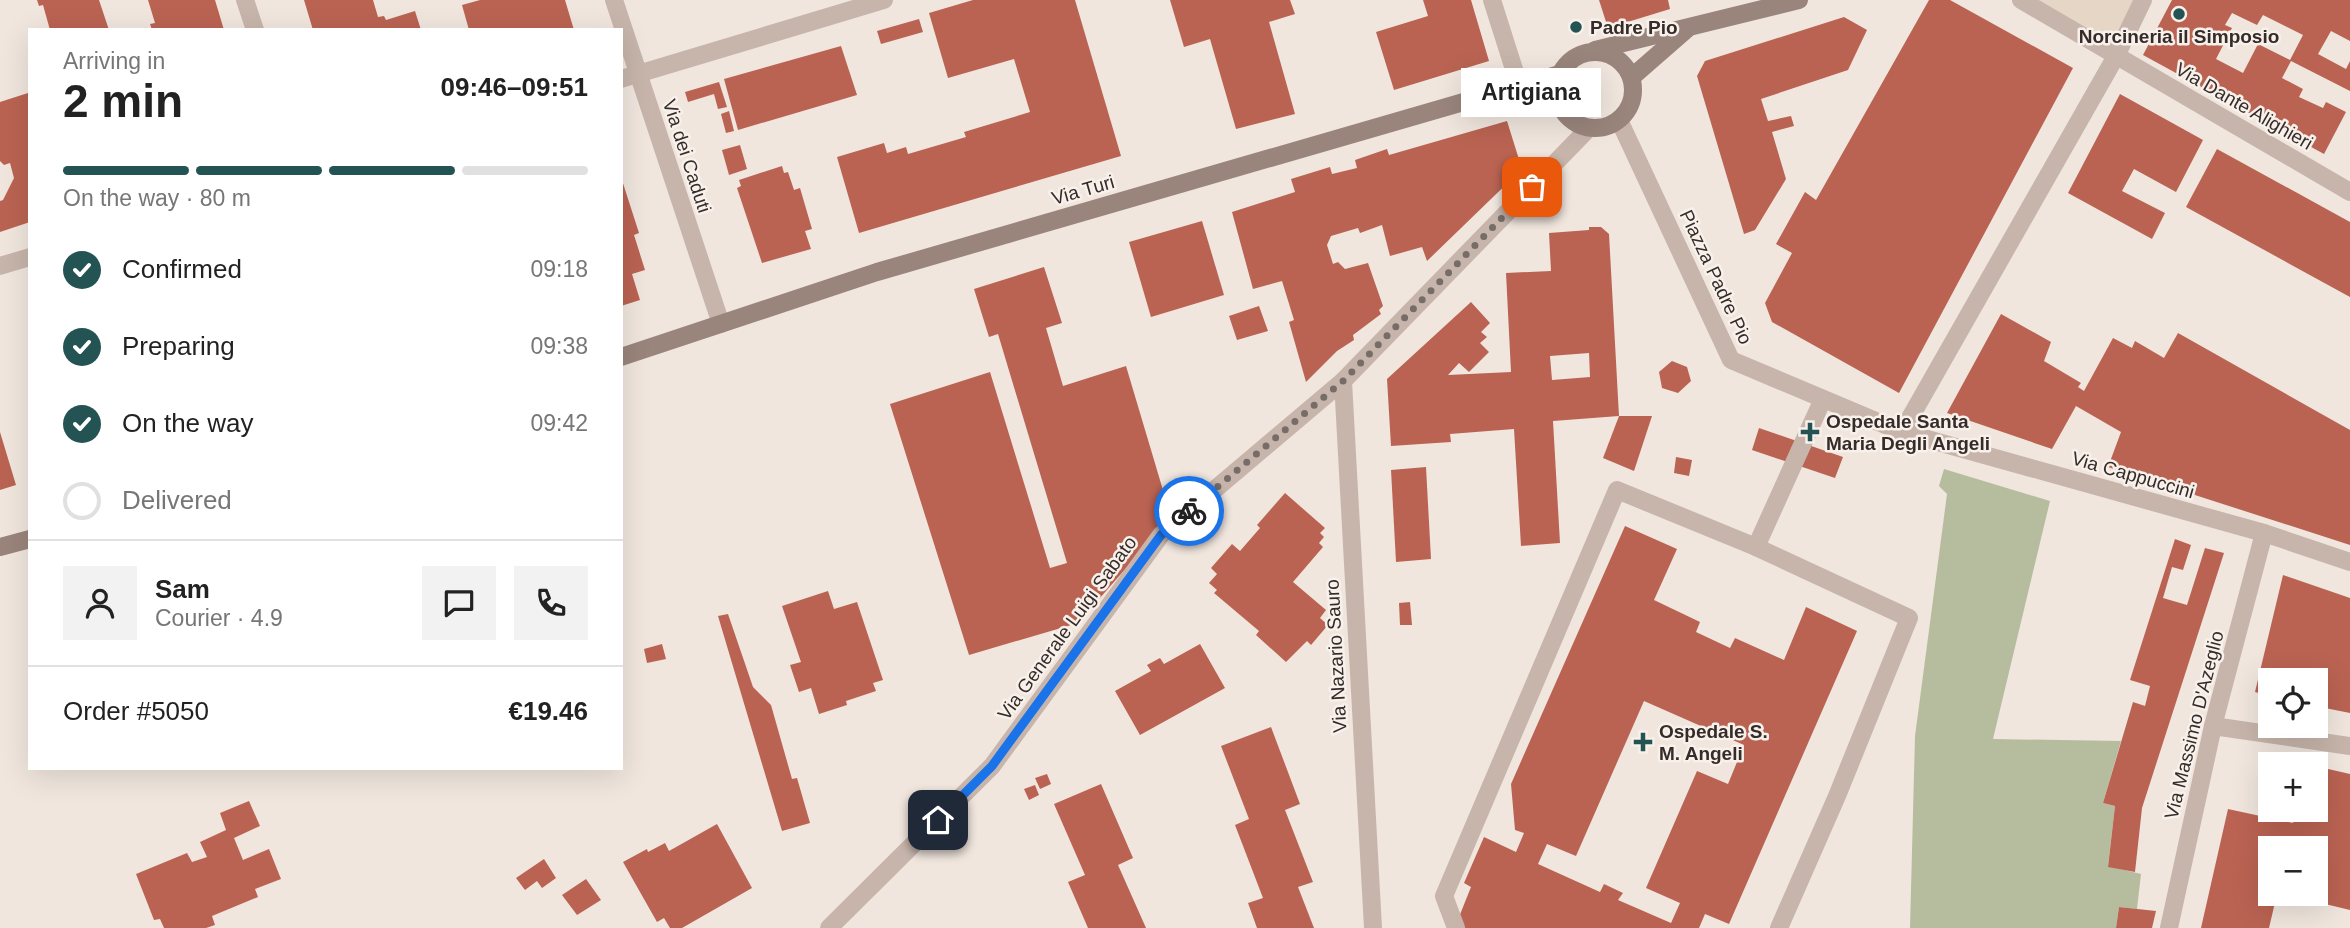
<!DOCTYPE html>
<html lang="en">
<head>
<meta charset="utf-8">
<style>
  :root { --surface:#fff; --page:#f2f2f2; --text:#222; --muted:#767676; --line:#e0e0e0; --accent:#235352 }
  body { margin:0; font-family:Helvetica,sans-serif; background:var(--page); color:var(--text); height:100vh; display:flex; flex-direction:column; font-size:26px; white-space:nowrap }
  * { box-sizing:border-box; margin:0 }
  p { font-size:23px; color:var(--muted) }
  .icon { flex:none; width:38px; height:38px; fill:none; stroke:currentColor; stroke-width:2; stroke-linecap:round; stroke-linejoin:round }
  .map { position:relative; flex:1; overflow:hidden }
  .drawer { position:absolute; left:28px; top:28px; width:595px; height:742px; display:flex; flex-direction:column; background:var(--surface); border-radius:0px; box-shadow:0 7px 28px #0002 }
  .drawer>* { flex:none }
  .buttons { position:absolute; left:2258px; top:668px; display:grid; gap:14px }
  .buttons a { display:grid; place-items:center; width:70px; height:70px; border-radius:0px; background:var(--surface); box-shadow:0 7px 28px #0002; font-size:35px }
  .pin { position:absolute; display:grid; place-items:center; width:60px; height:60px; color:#fff; margin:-30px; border-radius:14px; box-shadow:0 4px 10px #0006 }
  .courier { position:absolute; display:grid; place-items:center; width:70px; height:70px; margin:-35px; border:5px solid #1a73e8; border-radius:50%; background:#fff; color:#222; box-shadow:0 2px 9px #0007 }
  .bubble { position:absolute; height:49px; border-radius:0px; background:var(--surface); box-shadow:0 7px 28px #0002; font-size:23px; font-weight:700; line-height:49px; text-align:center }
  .head em { font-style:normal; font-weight:700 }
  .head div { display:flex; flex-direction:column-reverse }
  .head { display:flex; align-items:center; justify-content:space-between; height:119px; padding:0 35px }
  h1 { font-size:46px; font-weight:700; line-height:52px }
  .bar { display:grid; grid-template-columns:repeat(4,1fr); gap:10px 7px; align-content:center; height:84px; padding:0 35px }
  .bar i { height:9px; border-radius:5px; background:var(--line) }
  .bar .selected { background:var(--accent) }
  .bar p { grid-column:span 4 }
  .line { display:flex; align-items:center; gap:18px; padding:0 35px; border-top:2px solid var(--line) }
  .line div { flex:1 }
  .round { display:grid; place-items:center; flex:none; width:74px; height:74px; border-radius:0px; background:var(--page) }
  ol { padding:0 35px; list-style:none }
  li { display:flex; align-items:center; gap:21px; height:77px }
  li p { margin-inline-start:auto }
  li .icon { padding:7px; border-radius:50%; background:var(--accent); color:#fff; stroke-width:4 }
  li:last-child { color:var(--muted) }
  li i { width:38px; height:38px; border:4px solid var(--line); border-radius:50% }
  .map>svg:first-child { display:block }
</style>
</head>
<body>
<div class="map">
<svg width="2350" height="928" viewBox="0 0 2350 928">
  <rect width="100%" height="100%" fill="#f0e6de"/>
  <path fill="#b6bd9f" d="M1944 469 2050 501 1993 739 2121 741 2103 803 2115 806 2108 866 2141 874 2137 909 2119 907 2116 928H1910L1915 736 1947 494 1939 486Z"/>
  <path fill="#e6d6c6" d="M2021 0H2143L2116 56Z"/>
  <g fill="#ba6352" fill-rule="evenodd">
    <path d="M37 0H99L109 30H50L43 5 39 6Z"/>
    <path d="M148 0H215L224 30H152L150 24 155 23Z"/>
    <path d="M304 0H373L378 17 384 16 386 20 415 11 421 30H313Z"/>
    <path d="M480 0H565L574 30H469L462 5Z"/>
    <path d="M973 0H1075L1121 156 859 233 837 157 884 143 887 153 906 147 908 154 966 137 964 132 1030 112 1014 59 948 78 929 13Z"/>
    <path d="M1170 0H1290L1295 14 1269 22 1295 114 1236 129 1210 39 1184 47Z"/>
    <path d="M1423 0H1471L1489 61 1394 90 1376 32 1428 16Z"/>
    <path d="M1599 0H1668L1670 9 1608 28Z"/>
    <path d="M1929 0H1950L2073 68 1899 393 1772 322 1765 303 1792 253 1776 244 1805 192 1816 200Z"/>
    <path d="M2172 0H2350V41L2331 31 2318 54 2346 69 2350 61V91L2291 61 2282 78 2303 89 2299 97 2323 108 2326 102 2346 112 2324 154 2143 55ZM2232 13 2257 25 2263 15 2303 35 2290 60 2258 44 2243 73 2216 59 2232 28 2225 25Z"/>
    <path d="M1844 17 1867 30 1848 70 1761 99 1768 121 1791 116 1794 126 1772 132 1786 179 1755 230 1744 234 1697 76 1705 61Z"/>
    <path d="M919 19 923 32 881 44 877 31Z"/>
    <path d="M841 46 857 95 738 130 724 79Z"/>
    <path d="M719 82 727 107 718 109 714 94 688 102 685 92Z"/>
    <path d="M28 93 30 98V222L0 232V201L3 200 14 178 10 163 4 165 0 161V102Z"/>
    <path d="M2120 94 2203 140 2176 192 2134 169 2122 191 2165 213 2152 239 2068 193Z"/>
    <path d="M729 111 734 131 726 133 721 114Z"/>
    <path d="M1507 121 1522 169 1427 261 1422 247 1390 256 1382 225 1360 233 1358 228 1331 236 1327 245 1333 264 1338 262 1345 269 1368 263 1383 306 1379 310 1381 314 1353 335 1354 340 1337 351 1306 382 1289 322 1294 320 1282 281 1253 289 1232 212 1295 192 1291 179 1330 167 1332 174 1357 168 1355 160 1387 149 1389 155Z"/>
    <path d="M740 145 747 169 729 175 722 150Z"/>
    <path d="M2217 149 2350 222V297L2186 207Z"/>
    <path d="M782 166 784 173 788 172 794 190 800 188 812 229 805 231 811 249 762 263 737 188 741 186 739 180Z"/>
    <path d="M621 177 639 233 634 235 645 270 632 274 640 300 621 306Z"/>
    <path d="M1202 221 1224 295 1151 317 1129 242Z"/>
    <path d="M1589 227H1601L1609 234 1619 416 1553 421 1560 543 1521 546 1514 429 1450 434 1451 442 1391 446 1387 379 1471 302 1490 323 1481 332 1487 337 1480 343 1489 352 1469 372 1459 363 1448 375 1511 372 1506 273 1551 271 1549 233 1589 230ZM1589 353 1590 377 1552 380 1550 356Z"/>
    <path d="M1044 267 1062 323 1046 328 1063 386 1126 366 1171 517 1078 623 969 655 890 404 990 372 1050 568 1067 563 998 334 989 337 974 289Z"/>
    <path d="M1259 306 1268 331 1237 340 1229 316Z"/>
    <path d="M2001 314 2051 342 2044 361 2081 383 2078 387 2084 391 2113 338 2132 348 2135 341 2164 358 2178 333 2350 430V545L2108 467 2121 432 2076 406 2052 449 1947 413Z"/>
    <path d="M1672 361 1687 367 1691 381 1678 393 1662 388 1659 372Z"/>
    <path d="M1619 416H1652L1634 471 1603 458Z"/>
    <path d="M1759 428 1843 457 1835 478 1752 450Z"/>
    <path d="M0 432 16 485 0 490Z"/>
    <path d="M1676 457 1692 460 1689 476 1674 473Z"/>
    <path d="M1426 467 1431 559 1396 562 1391 470Z"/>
    <path d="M1285 493 1325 528 1320 533 1324 537 1319 543 1323 547 1293 582 1326 610 1320 618 1328 625 1311 645 1307 641 1286 662 1256 635 1259 631 1214 593 1217 590 1209 583 1217 574 1211 568 1232 544 1240 551 1260 528 1257 525Z"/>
    <path d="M1625 526 1677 549 1654 600 1700 622 1696 632 1730 648 1735 638 1784 660 1806 607 1857 631 1729 924 1705 914 1699 928H1458L1455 927 1471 887 1464 883 1484 837 1516 852 1524 833 1515 830 1511 784ZM1644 701 1744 745 1728 784 1697 771 1646 888 1680 903 1671 923 1618 900 1623 893 1604 884 1600 892 1538 864 1547 844 1576 856Z"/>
    <path d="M2175 539 2191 545 2183 570 2172 567 2163 598 2187 605 2205 548 2224 553 2142 808 2135 872 2108 867 2115 806 2103 803 2133 702 2145 706 2150 686 2130 680Z"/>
    <path d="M2283 575 2350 598V713L2315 706V681H2270V696L2255 692Z"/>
    <path d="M828 591 834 609 857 602 883 680 873 683 876 691 846 701 847 705 819 714 811 688 799 692 790 665 801 662 782 606Z"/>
    <path d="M1410 602 1412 625H1400L1399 603Z"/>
    <path d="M728 614 753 687 771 705 792 779 797 778 810 823 782 831 718 616Z"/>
    <path d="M662 644 666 659 647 663 644 649Z"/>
    <path d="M1200 644 1225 688 1140 735 1115 691 1151 671 1147 665 1160 658 1164 664Z"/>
    <path d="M1271 727 1300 804 1285 810 1313 882 1298 887 1314 928H1257L1248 903 1263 898 1235 825 1249 819 1221 746Z"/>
    <path d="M2315 766 2350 774V910L2288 895 2315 894V849H2270V894H2277L2269 928H2201L2228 809 2293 823 2296 810H2315Z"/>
    <path d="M1047 774 1051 784 1040 789 1035 778Z"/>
    <path d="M1101 784 1133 858 1118 865 1146 928H1088L1068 882 1085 875 1054 804Z"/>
    <path d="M1035 785 1039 795 1029 800 1024 789Z"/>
    <path d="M249 801 260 826 234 838 243 860 269 849 281 879 255 889 258 897 212 916 215 925 206 928H164L160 919 154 920 136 874 187 853 192 862 207 857 200 842 226 830 220 813Z"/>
    <path d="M717 824 752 888 682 928H670L664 918 657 922 623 862 647 849 648 852 665 843 669 851Z"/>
    <path d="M544 859 556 878 542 888 537 881 525 890 516 878Z"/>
    <path d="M586 879 601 900 577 915 562 895Z"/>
    <path d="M2119 907 2156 911 2152 928H2116Z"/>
  </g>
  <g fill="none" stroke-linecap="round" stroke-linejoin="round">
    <g stroke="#c7b5ab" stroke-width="18">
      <path d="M1756 547 1823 399"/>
      <path d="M1456 928 1444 896 1617 490 1756 547 1909 618 1837 796 1779 928"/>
    </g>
    <g stroke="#c7b5ab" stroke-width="18">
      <path d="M245 0 255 30"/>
      <path d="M614 0 721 324"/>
      <path d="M1492 0 1519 85"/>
      <path d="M2021 0 2350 192"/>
      <path d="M621 79 884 0"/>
      <path d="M1619 120 1731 360 1902 432 2264 533 2350 562"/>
      <path d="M0 266 30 257"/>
      <path d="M1343 381 1373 928"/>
      <path d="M1902 432 2116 56 2143 0"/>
      <path d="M2213 726 2350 746"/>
      <path d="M829 928 992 766 1161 535 1343 381 1589 128"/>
      <path d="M2169 928 2213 726 2264 533"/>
    </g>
    <g stroke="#9a857c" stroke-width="18">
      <path d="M1595 50 1799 0"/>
      <circle cx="1595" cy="90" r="38"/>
      <path d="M1632 77 1687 29"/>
      <path d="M621 357 877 272 1560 74"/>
      <path d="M0 547 30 539"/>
    </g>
  </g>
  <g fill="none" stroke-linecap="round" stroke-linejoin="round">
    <path stroke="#766d68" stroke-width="7" stroke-dasharray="0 12.6" d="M1189 511 1343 381 1532 187"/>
    <path stroke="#1a73e8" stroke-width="9" d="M938 820 992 766 1161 535 1189 511"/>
  </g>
  <g fill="#235352" stroke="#f8f0ea" stroke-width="2.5">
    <circle cx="2179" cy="14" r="7"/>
    <circle cx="1576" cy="27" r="7"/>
    <path d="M1806.5 421.5h7v7h7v7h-7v7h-7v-7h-7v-7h7z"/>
    <path d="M1639.5 731.5h7v7h7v7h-7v7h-7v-7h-7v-7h7z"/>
  </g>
  <g text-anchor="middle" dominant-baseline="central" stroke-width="5" stroke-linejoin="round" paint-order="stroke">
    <g font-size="19" font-weight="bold" fill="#352c29" stroke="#f8f0ea" text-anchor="start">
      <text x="1590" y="27">Padre Pio</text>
      <text x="2179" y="36" text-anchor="middle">Norcineria il Simposio</text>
      <text x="1826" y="421">Ospedale Santa<tspan x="1826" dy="22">Maria Degli Angeli</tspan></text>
      <text x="1659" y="731">Ospedale S.<tspan x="1659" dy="22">M. Angeli</tspan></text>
    </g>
    <g font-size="19" fill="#352c29" stroke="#f8f0ea">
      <text transform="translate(2244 106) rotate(30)">Via Dante Alighieri</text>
      <text transform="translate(687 156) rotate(72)">Via dei Caduti</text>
      <text transform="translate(1083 190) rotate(-16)">Via Turi</text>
      <text transform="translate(1716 277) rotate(65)">Piazza Padre Pio</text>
      <text transform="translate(2133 475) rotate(16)">Via Cappuccini</text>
      <text transform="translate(1067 628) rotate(-54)">Via Generale Luigi Sabato</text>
      <text transform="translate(1336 656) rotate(-93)">Via Nazario Sauro</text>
      <text transform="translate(2194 725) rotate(-76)">Via Massimo D'Azeglio</text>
    </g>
  </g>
</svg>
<div class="buttons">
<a><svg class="icon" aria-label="locate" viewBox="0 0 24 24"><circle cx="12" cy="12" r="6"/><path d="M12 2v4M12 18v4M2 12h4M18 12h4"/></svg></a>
<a>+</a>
<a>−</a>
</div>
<div class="pin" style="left:1532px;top:187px;background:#ea580c"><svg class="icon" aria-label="bag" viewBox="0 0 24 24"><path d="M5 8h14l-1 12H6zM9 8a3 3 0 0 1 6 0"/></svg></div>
<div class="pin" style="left:938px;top:820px;background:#1f2937"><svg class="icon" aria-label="home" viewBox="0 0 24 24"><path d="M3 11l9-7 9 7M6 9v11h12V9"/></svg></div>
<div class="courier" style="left:1189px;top:511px"><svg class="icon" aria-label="bike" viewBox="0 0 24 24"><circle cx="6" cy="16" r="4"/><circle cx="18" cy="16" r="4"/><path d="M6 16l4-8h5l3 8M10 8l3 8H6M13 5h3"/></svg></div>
<div class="bubble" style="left:1461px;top:68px;width:140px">Artigiana</div>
<section class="drawer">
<div class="head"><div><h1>2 min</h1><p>Arriving in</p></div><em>09:46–09:51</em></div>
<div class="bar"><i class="selected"></i><i class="selected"></i><i class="selected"></i><i></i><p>On the way · 80 m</p></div>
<ol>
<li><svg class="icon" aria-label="check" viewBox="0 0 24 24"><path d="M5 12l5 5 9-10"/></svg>Confirmed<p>09:18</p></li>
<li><svg class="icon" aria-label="check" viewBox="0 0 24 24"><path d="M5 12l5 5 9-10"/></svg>Preparing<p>09:38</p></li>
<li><svg class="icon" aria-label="check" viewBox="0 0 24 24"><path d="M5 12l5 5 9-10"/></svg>On the way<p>09:42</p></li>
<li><i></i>Delivered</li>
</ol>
<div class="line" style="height:126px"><a class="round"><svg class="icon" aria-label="person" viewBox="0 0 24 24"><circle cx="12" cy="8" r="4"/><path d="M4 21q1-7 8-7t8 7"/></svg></a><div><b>Sam</b><p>Courier · 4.9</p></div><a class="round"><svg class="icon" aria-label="chat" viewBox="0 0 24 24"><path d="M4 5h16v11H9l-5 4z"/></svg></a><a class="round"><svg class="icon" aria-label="phone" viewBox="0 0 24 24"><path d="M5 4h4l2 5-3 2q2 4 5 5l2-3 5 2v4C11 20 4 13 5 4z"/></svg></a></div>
<div class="line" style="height:91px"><div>Order #5050</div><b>€19.46</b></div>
</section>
</div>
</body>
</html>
